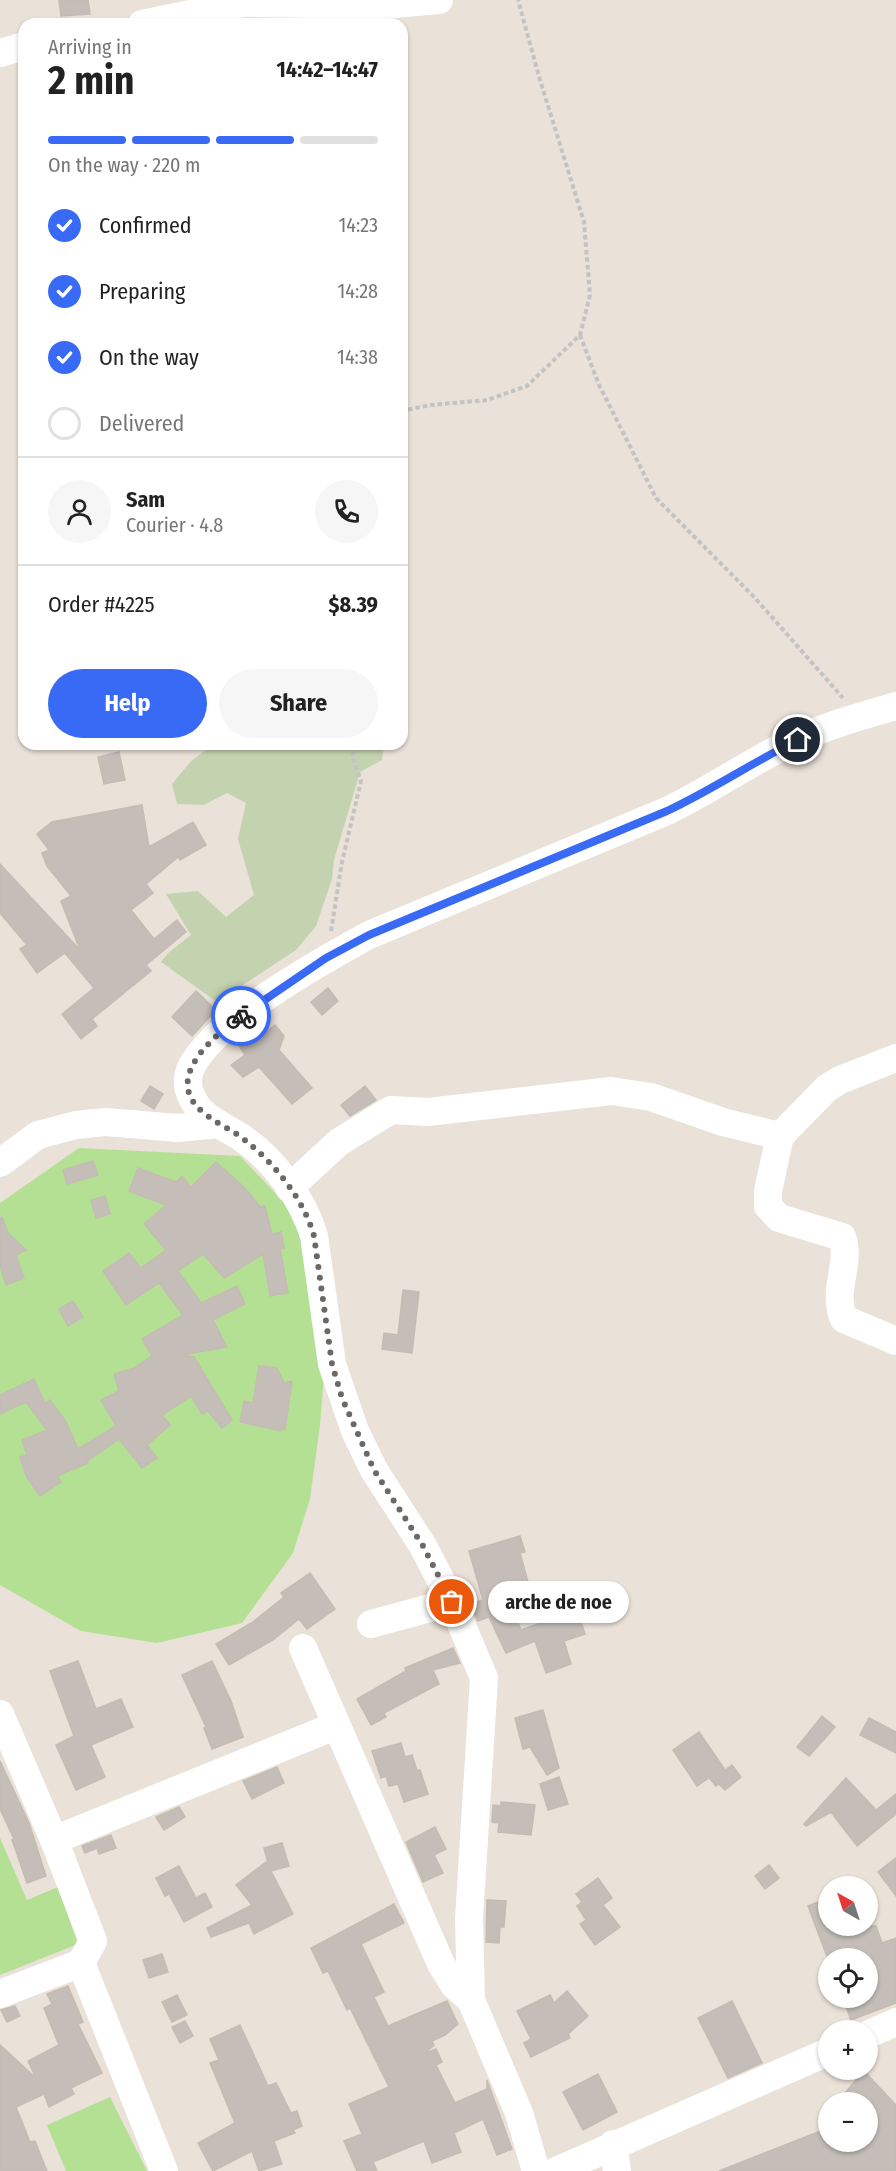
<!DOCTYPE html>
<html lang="en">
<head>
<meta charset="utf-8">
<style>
  :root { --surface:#fff; --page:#f6f6f6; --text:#222; --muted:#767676; --line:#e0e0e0; --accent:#386af6 }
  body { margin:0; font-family:"Fira Sans Condensed",sans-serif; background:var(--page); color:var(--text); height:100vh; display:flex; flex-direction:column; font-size:22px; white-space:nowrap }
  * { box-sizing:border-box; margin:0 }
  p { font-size:20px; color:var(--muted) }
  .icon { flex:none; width:33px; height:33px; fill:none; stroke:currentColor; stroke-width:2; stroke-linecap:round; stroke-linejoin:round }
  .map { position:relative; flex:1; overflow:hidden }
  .panel { position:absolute; left:18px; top:18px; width:390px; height:732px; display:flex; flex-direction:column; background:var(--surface); border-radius:18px; box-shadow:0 2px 4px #0004 }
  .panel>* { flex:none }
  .needle { width:39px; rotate:321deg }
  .buttons { position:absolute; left:818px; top:1876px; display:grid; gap:12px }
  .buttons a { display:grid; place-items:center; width:60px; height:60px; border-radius:50%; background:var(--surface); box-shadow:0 2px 4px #0004; font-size:30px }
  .pin { position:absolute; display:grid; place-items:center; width:51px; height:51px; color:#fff; margin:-26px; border:3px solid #fff; border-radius:50%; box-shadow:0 2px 6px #0007 }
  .courier { position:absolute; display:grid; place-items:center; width:60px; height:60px; margin:-30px; border:4px solid #386af6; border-radius:50%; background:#fff; color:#222; box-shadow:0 2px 8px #0007 }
  .bubble { position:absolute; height:42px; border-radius:21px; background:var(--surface); box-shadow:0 2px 4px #0004; font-size:20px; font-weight:700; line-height:42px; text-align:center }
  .summary em { font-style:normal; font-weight:700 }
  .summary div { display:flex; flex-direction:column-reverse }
  .summary { display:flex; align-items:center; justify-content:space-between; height:102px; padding:0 30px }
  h1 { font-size:39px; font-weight:700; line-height:45px }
  .bar { display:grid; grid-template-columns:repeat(4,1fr); gap:9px 6px; align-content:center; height:72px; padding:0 30px }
  .bar i { height:8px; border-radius:4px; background:var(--line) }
  .bar .on { background:var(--accent) }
  .bar p { grid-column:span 4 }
  .line { display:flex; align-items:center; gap:15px; padding:0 30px; border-top:2px solid var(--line) }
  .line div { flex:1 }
  .round { display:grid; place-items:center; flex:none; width:63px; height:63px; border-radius:32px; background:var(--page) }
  ol { padding:0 30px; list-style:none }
  li { display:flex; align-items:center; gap:18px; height:66px }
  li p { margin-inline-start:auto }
  li .icon { padding:6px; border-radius:50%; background:var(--accent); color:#fff; stroke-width:4 }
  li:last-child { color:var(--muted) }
  li i { width:33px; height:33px; border:3px solid var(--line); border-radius:50% }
  .primary-button { display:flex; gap:12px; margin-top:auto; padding:12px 30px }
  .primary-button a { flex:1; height:69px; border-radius:36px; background:var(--accent); color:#fff; font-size:24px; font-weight:700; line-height:69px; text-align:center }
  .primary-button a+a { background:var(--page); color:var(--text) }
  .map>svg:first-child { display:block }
</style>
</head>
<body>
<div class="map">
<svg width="896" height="2171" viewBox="0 0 896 2171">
  <rect width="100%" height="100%" fill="#eae1d8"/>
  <g fill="#b4e094">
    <path d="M79 1148 240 1156 284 1202 315 1267 326 1351 320 1425 310 1499 293 1553 242 1623 157 1643 81 1631 0 1585V1203Z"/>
    <path d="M0 1838 27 1900 58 1887 78 1944 0 1975Z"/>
    <path d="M110 2097 147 2171H66L47 2125Z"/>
  </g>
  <path fill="#c3d3af" d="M214 744H384L382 760 360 772 334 860 332 879 316 926 296 950 217 1002 161 962 168 953 191 935 166 894 198 891 226 917 254 895 238 839 246 803 227 793 204 805 177 804 172 784 191 761Z"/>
  <g fill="#c5beb8" stroke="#c4bcb2" stroke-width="1.5">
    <path d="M59 0H88L90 14 61 16Z"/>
    <path d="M119 752 125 780 104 784 98 757Z"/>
    <path d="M142 805 149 847 193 822 206 845 180 860 178 857 146 884 153 893 131 910 154 939 177 920 186 932 146 965 151 971 92 1019 97 1026 81 1039 62 1014 94 988 65 953 37 973 20 949 27 945 0 913V864L80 950 61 901 71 896 47 866 42 853 49 850 37 834 52 822Z"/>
    <path d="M328 988 338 1001 322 1015 311 1002Z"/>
    <path d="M196 991 216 1010 192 1036 172 1017Z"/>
    <path d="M275 1025 284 1036 279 1050 312 1088 292 1104 259 1067 243 1077 231 1065 245 1055 236 1041 252 1027 260 1037Z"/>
    <path d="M150 1086 163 1094 154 1109 141 1101Z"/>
    <path d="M365 1086 376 1100 350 1116 341 1105Z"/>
    <path d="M93 1161 98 1175 67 1184 63 1170Z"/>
    <path d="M216 1162 246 1189 260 1207 265 1206 272 1234 281 1232 284 1248H280L288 1293 270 1296 263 1254 224 1278 203 1254 178 1271 201 1303 237 1286 245 1304 213 1320 227 1347 182 1355 194 1357 232 1420 222 1428 208 1411 202 1414 191 1396 162 1415 170 1425 147 1445 157 1458 142 1468 119 1439 87 1461 88 1463 57 1476 61 1482 40 1496 26 1476 20 1457 27 1455 22 1440 47 1430 26 1402 0 1414V1395L34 1379 45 1403 50 1400 66 1422 78 1449 116 1426 101 1400 119 1391 114 1374 134 1368 152 1356 142 1339 183 1315 159 1283 126 1305 103 1271 129 1253 141 1268 166 1250 144 1224 166 1205 129 1191 138 1168 176 1182 182 1176 191 1187Z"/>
    <path d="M105 1196 110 1214 96 1218 91 1200Z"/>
    <path d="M2 1217 8 1233 26 1250 16 1255 24 1278 6 1285 0 1266V1218Z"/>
    <path d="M403 1290 419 1292 412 1353 382 1349 384 1333 398 1335Z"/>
    <path d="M73 1301 83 1317 68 1326 59 1309Z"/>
    <path d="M259 1366 277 1368 284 1383 292 1381 285 1429H282L281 1431 240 1422 244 1401 253 1403Z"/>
    <path d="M520 1536 525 1552 520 1553 528 1582 504 1589 521 1630 577 1610 585 1634 564 1641 571 1664 546 1673 535 1641 506 1653 489 1617 478 1621 471 1604 483 1600 469 1551Z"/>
    <path d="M310 1573 335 1609 307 1629 299 1619 273 1640 229 1665 216 1644 253 1622 284 1597 281 1593Z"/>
    <path d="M453 1648 460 1663 433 1670 439 1684 384 1713 386 1717 371 1725 357 1699 406 1671 405 1668Z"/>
    <path d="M78 1661 96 1709 121 1699 133 1727 91 1745 105 1777 76 1790 56 1745 74 1736 50 1671Z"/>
    <path d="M212 1661 231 1701 243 1737 212 1749 204 1728 206 1727 182 1675Z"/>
    <path d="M543 1710 559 1768 547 1775 530 1747 523 1749 515 1718Z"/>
    <path d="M822 1716 835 1727 809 1756 797 1747Z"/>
    <path d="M869 1718 896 1732V1753L860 1735Z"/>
    <path d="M699 1732 725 1770 732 1765 741 1777 725 1790 719 1784 716 1786 709 1778 697 1786 673 1750Z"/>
    <path d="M401 1743 405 1757 412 1755 417 1771 420 1770 428 1794 404 1802 398 1784 389 1786 386 1776 381 1778 372 1751Z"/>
    <path d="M0 1761 29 1823 46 1876 27 1883 12 1840 14 1839 0 1809Z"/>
    <path d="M277 1767 284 1783 252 1799 243 1781Z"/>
    <path d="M559 1777 568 1804 548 1810 540 1784Z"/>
    <path d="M846 1778 876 1810 896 1794V1814L857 1846 831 1812 806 1826 804 1824Z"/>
    <path d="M501 1802 535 1805 531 1835 498 1832 499 1823 492 1822 493 1805 501 1806Z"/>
    <path d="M179 1807 185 1817 164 1830 156 1817Z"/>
    <path d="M435 1827 446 1849 434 1855 443 1873 423 1882 406 1842Z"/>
    <path d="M111 1835 116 1848 99 1854 97 1848 85 1853 82 1846Z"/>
    <path d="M282 1843 289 1866 271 1871 293 1914 254 1934 249 1923 211 1937 207 1928 252 1905 236 1885 266 1862 269 1867 264 1848Z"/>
    <path d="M896 1858V1896L878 1872Z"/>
    <path d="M769 1865 779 1878 765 1889 755 1876Z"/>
    <path d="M179 1866 196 1898 205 1893 212 1907 184 1922 169 1894 165 1896 156 1878Z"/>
    <path d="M598 1878 612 1898 603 1905 620 1927 595 1945 580 1924 586 1920 577 1906 582 1902 576 1894Z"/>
    <path d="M828 1898V1926H876L882 1943 896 1938V2003L851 2020 843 1998H867V1959H828L808 1906Z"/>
    <path d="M487 1900 506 1901 504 1927H500L499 1943 486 1942Z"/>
    <path d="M394 1904 404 1923 361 1944 384 1992 374 1997 388 2026 447 2001 458 2024 445 2035 432 2041 434 2045 424 2054 436 2049 442 2062 436 2065 455 2103 487 2089V2080L512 2149 497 2155 483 2119 454 2133 461 2152 432 2163 424 2141 373 2162 377 2171H357L344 2141 362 2134 349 2104 389 2087 350 2008 347 2010 328 1971 323 1973 311 1948Z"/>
    <path d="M162 1954 168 1972 149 1978 143 1960Z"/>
    <path d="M68 1986 83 2022 78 2024 102 2073 71 2088 74 2094 49 2107 44 2094 16 2107 30 2142 35 2141 47 2171H0V2045L36 2078 28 2061 59 2045 44 2008 52 2004 47 1994Z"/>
    <path d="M567 1991 588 2016 568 2034 570 2038 531 2057 524 2043 531 2039 517 2011 550 1995 554 2003Z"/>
    <path d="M177 1995 187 2015 172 2022 162 2002Z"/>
    <path d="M732 2001 762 2063 728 2078 698 2018Z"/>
    <path d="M15 2006 20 2016 7 2022 1 2010Z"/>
    <path d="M185 2021 193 2036 180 2043 172 2027Z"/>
    <path d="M240 2025 268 2086 276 2083 291 2113 297 2111 302 2126 293 2130 295 2133 274 2141 282 2164 259 2171 252 2151 213 2171 198 2143 235 2123 210 2063 219 2060 210 2039Z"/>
    <path d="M864 2071 896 2105V2171H719L828 2128V2142H867V2103H836Z"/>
    <path d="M598 2074 617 2112 583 2130 563 2092Z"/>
  </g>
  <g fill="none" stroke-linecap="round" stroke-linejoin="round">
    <g stroke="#c3c3c3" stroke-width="4" stroke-dasharray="4.5 3" stroke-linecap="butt">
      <path d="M580 335 599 385 656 498 756 599 843 698"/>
      <path d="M402 430 406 410 431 405 487 400 527 386 580 335 590 295 584 222 540 80 518 0"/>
      <path d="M402 602V626"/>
      <path d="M331 931 342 862 361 781 352 756 357 744"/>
    </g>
    <g stroke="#fff" stroke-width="28">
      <path d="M142 24 244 3 382 5 439 0"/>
      <path d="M0 53 24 46"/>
      <path d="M780 1136 768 1191V1206L779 1218 842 1237C852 1263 831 1291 844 1319L896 1341"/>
      <path d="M0 1163 38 1135 76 1125 106 1122 178 1128 219 1124"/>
      <path d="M289 1188 339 1142 391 1110 428 1112 611 1091 651 1097 723 1122 780 1136 827 1088 840 1080 896 1058"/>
      <path d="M371 1624 452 1602"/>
      <path d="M303 1648 441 1964 454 1985 471 2000"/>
      <path d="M0 1714 54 1840 93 1941 81 1963 0 1994"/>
      <path d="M54 1840 335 1726"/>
      <path d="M81 1963 164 2171"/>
      <path d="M867 2035 896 2022"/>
      <path d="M613 2144 617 2171"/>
      <path d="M536 2171 519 2113 471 2000 469 1919 484 1678 452 1602 423 1546 374 1470 355 1431 332 1364 314 1236C304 1200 274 1160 242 1138 229 1129 211 1122 200 1110 191 1099 185 1087 189 1073 204 1026 325 959 369 935L667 811C711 790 751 761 796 740 828 725 862 716 896 706"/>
      <path d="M556 2171 828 2052"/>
    </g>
  </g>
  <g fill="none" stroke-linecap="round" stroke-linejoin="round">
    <path stroke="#6b6865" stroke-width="6" stroke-dasharray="0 10.8" d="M241 1016C213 1037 161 1079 204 1113 217 1124 233 1130 246 1141 276 1165 304 1200 314 1236L332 1364 342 1398 374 1470 423 1546 452 1602"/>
    <path stroke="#386af6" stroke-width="8" d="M241 1016 326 958 369 935 667 811C712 790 753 762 798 740"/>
  </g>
</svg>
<div class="buttons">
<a><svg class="needle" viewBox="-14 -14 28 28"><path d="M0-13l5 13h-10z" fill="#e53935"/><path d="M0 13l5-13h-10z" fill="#767676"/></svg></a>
<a><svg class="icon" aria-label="locate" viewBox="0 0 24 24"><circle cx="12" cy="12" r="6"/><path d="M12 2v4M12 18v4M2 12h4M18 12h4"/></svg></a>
<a>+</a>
<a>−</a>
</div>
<div class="pin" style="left:452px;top:1602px;background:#ea580c"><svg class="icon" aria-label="bag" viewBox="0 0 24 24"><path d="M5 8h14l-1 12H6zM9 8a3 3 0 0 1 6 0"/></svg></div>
<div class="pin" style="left:798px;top:740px;background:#1f2937"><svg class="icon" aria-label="home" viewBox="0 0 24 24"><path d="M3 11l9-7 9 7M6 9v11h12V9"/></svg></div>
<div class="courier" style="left:241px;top:1016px"><svg class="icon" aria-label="bike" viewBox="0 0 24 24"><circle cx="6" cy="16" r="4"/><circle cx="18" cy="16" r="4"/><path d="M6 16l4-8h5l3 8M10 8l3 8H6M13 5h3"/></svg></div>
<div class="bubble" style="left:488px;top:1581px;width:141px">arche de noe</div>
<section class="panel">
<div class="summary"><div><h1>2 min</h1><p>Arriving in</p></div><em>14:42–14:47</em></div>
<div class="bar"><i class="on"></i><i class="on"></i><i class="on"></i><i></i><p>On the way · 220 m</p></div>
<ol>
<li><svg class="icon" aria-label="check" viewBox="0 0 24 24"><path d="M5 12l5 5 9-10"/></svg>Confirmed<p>14:23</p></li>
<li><svg class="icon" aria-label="check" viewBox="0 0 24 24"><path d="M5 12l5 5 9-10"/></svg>Preparing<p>14:28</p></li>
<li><svg class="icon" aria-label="check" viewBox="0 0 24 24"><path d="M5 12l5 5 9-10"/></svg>On the way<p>14:38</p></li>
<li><i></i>Delivered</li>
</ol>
<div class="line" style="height:108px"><a class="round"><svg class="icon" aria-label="person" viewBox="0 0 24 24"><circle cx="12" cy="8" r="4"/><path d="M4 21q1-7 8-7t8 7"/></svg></a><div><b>Sam</b><p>Courier · 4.8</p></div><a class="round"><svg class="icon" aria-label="phone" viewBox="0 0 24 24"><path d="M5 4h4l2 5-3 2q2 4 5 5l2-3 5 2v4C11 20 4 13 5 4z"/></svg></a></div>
<div class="line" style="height:78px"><div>Order #4225</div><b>$8.39</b></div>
<div class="primary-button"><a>Help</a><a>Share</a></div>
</section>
</div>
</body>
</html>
